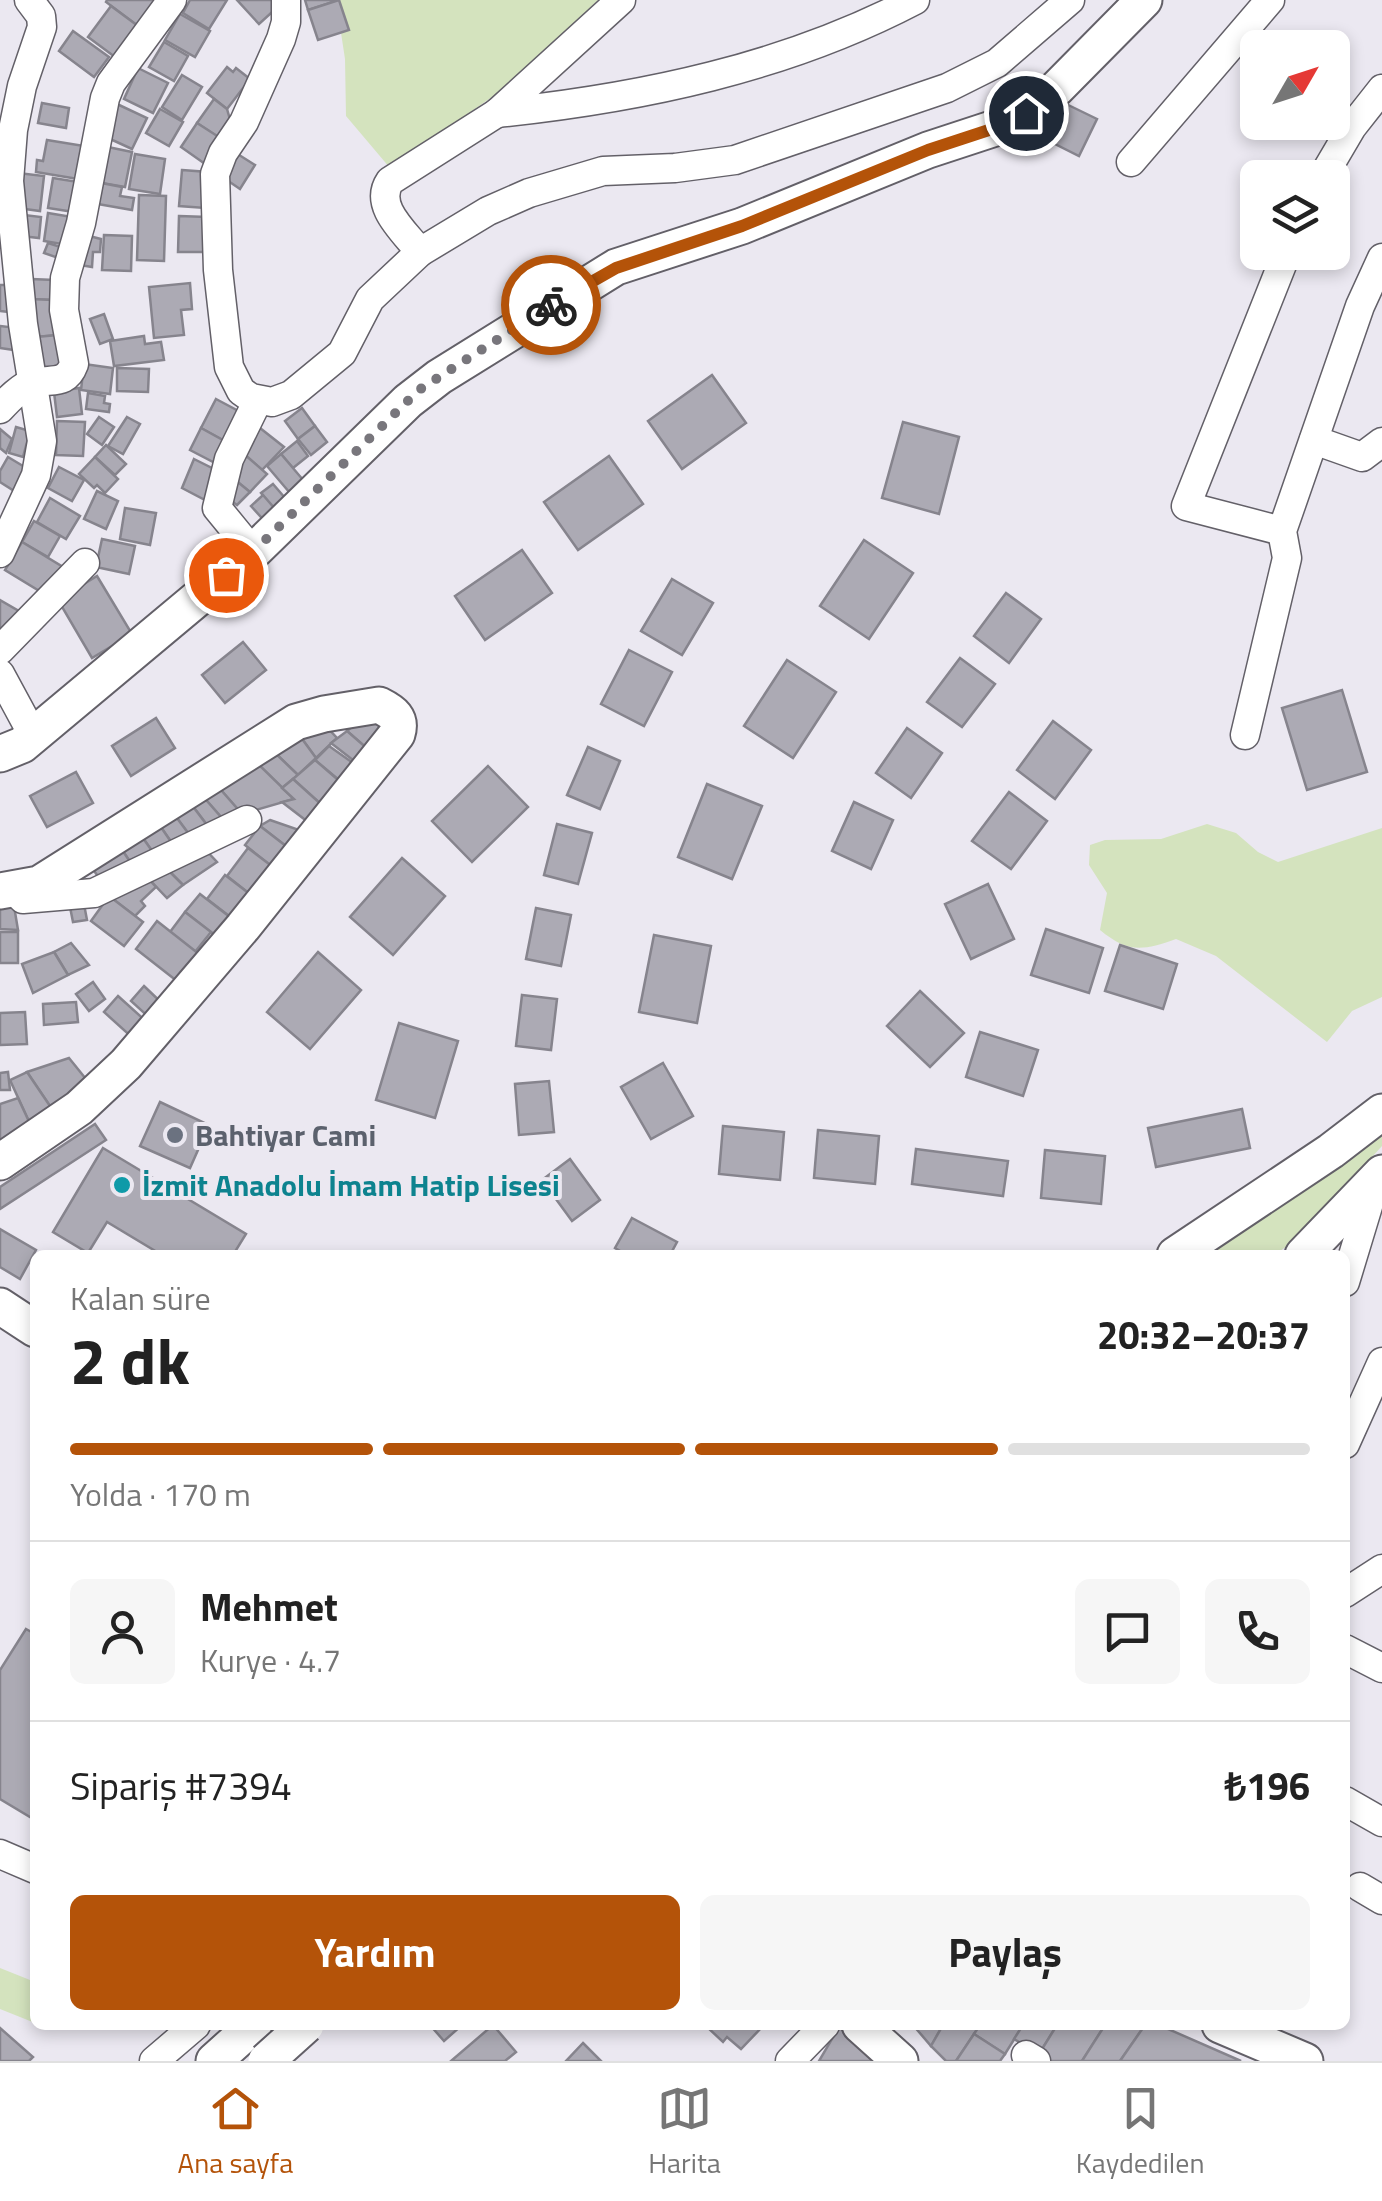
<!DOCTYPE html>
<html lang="tr">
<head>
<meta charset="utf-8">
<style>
  :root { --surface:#fff; --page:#f6f6f6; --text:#222; --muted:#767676; --line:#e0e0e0; --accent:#b45309 }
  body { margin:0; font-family:"Titillium Web",sans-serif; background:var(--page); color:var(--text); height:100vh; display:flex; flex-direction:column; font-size:38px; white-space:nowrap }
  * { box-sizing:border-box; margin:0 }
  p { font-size:32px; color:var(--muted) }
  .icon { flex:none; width:55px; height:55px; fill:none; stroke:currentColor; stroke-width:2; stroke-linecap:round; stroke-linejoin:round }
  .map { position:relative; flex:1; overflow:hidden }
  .drawer { position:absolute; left:30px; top:1250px; width:1320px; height:780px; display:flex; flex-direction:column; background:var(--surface); border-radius:15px; box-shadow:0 5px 15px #0003 }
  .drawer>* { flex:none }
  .needle { width:65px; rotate:51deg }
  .buttons { position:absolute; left:1240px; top:30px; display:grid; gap:20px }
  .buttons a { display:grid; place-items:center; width:110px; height:110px; border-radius:15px; background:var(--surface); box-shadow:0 5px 15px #0003; font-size:50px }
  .pin { position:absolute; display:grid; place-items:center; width:85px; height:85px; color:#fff; margin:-42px; border:5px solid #fff; border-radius:50%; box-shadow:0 2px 10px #0007 }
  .courier { position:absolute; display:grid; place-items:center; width:100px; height:100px; margin:-50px; border:8px solid #b45309; border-radius:50%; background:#fff; color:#222; box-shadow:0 2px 12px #0007 }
  .overview em { font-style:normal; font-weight:700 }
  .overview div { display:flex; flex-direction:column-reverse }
  .overview { display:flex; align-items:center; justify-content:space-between; height:170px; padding:0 40px }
  h1 { font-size:65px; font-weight:700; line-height:75px }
  .bar { display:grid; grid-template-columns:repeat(4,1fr); gap:15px 10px; align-content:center; height:120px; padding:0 40px }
  .bar i { height:12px; border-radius:8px; background:var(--line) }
  .bar .on { background:var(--accent) }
  .bar p { grid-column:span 4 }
  .line { display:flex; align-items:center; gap:25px; padding:0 40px; border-top:2px solid var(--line) }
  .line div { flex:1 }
  .round { display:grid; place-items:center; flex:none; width:105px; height:105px; border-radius:15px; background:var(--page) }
  .primary-button { display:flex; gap:20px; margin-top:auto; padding:20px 40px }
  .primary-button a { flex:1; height:115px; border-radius:15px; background:var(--accent); color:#fff; font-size:40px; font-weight:700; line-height:115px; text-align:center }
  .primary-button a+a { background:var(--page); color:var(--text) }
  .tabs { display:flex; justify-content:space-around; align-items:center; height:140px; border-top:2px solid var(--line); background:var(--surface); font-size:28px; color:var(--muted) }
  .tabs a { display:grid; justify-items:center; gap:5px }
  .tabs .on { color:var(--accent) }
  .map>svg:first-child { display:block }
</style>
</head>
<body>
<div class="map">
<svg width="1382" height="2061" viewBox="0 0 1382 2061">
  <rect width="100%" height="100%" fill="#ebe8f1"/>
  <g fill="#d4e3be">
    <path d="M336 0H598L533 64 492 97 390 168 346 116 345 59Z"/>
    <path d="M1207 824 1236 833 1258 852 1278 862 1382 828V997L1352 1011 1327 1042 1216 956 1176 939C1142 951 1128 953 1100 930L1107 893 1089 865 1090 845 1105 840 1161 839Z"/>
    <path d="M1382 1135V1146L1301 1235 1275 1255H1187L1343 1149Z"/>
    <path d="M0 1968 35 1982V2023L0 2009Z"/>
  </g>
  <g fill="#acaab4" stroke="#86848d" stroke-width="2.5">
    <path d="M107 0H154L156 2 138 26 106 2Z"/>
    <path d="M190 0H227L209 29 183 13Z"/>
    <path d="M237 0H277L281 4 259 24Z"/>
    <path d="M305 0H339L308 10Z"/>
    <path d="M339 0 349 30 318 40 308 10Z"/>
    <path d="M111 6 138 26 115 57 88 37Z"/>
    <path d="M180 14 210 31 195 57 165 40Z"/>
    <path d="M73 31 109 57 94 77 59 51Z"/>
    <path d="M164 42 188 56 174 81 149 67Z"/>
    <path d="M227 67 233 72 236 68 250 79 227 109 207 93Z"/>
    <path d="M138 68 168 83 153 113 124 99Z"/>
    <path d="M182 75 202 87 182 120 162 107Z"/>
    <path d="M214 99 227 109 231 123 221 139 197 123Z"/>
    <path d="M1060 101 1097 119 1079 156 1043 138Z"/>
    <path d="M42 103 69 108 66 128 38 123Z"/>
    <path d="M117 104 147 118 132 149 108 138Z"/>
    <path d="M160 109 183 122 169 146 146 133Z"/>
    <path d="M197 123 225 141 208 166 181 147Z"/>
    <path d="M47 140 84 146 78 179 36 172 37 160 43 161Z"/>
    <path d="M103 146 132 152 125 187 96 182Z"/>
    <path d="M236 153 255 165 240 189 221 176Z"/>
    <path d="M135 154 165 159 160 194 129 189Z"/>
    <path d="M182 170 208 172 205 208 179 206Z"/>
    <path d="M18 173 44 176 40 211 17 208Z"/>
    <path d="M53 178 78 182 74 212 48 208Z"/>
    <path d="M96 182 122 187 120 196 134 198 132 210 92 203Z"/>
    <path d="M139 195 166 196 164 261 137 260Z"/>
    <path d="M48 213 72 217 68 245 44 241Z"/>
    <path d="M24 215 41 217 39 238 21 236Z"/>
    <path d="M179 216 207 217 206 252H178Z"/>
    <path d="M85 235 101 239 100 252H93L92 267 74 264Z"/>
    <path d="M104 235 132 236 131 271 102 270Z"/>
    <path d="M48 243 67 249 64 260 44 253Z"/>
    <path d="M31 279 54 280 53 300 30 299Z"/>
    <path d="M190 283 192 309 181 310 184 335 154 338 149 287Z"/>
    <path d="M0 285H11L10 312 0 311Z"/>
    <path d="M30 299 53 300 58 335 36 337Z"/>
    <path d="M104 314 113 339 100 344 90 319Z"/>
    <path d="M0 326 17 328 14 350 0 348Z"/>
    <path d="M58 335 64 374 41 377 36 337Z"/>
    <path d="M144 336 145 344 161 342 164 360 114 366 110 341Z"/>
    <path d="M84 364 113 368 110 394 81 390Z"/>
    <path d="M117 368 149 369 148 392 117 391Z"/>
    <path d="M712 375 746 423 682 469 648 421Z"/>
    <path d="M79 388 82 414 57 417 54 392Z"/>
    <path d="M88 393 105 396 104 403 110 404 109 412 86 409Z"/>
    <path d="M216 399 246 415 230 444 201 428Z"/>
    <path d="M302 408 315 426 298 439 285 421Z"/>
    <path d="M99 417 114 427 102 445 87 434Z"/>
    <path d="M127 417 140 424 123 454 108 446Z"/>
    <path d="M57 421 85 422 83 456 56 455Z"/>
    <path d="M903 422 959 437 939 514 882 498Z"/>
    <path d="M315 426 327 442 311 455 298 439Z"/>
    <path d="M16 427 30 431 23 457 9 453Z"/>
    <path d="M201 428 230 444 219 465 190 450Z"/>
    <path d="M260 428 284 447 262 470 244 454Z"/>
    <path d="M0 429 12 439 6 453 0 448Z"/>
    <path d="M297 441 308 456 293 468 281 454Z"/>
    <path d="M106 445 126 464 115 475 95 457Z"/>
    <path d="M244 454 267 474 250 492 234 479Z"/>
    <path d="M281 454 304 481 290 493 267 466Z"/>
    <path d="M609 456 643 504 578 550 544 502Z"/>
    <path d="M8 457 28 469 19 494 0 482V471Z"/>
    <path d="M95 457 118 479 105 493 97 485 94 488 79 474Z"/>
    <path d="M194 459 222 473 207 501 182 488Z"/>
    <path d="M59 467 84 480 72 501 48 488Z"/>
    <path d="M234 479 250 492 237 505 230 500Z"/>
    <path d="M273 484 292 506 280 516 261 493Z"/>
    <path d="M97 491 118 501 106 529 84 519Z"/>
    <path d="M263 495 282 517 270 527 251 506Z"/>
    <path d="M50 498 80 516 66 539 37 522Z"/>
    <path d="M125 508 156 513 150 545 120 539Z"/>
    <path d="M34 521 60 536 48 557 22 542Z"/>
    <path d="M102 539 135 546 129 574 96 567Z"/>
    <path d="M864 540 913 573 869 639 820 606Z"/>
    <path d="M22 542 63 567 46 595 5 570Z"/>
    <path d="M522 550 552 593 485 640 455 596Z"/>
    <path d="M97 576 132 634 92 658 58 600Z"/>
    <path d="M672 579 713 603 682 655 641 631Z"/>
    <path d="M1006 593 1041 619 1009 663 974 636Z"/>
    <path d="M0 600 24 614 0 634Z"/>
    <path d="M243 642 266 670 225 703 202 675Z"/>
    <path d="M629 650 672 672 644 726 601 704Z"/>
    <path d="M960 658 995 684 962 727 927 702Z"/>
    <path d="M787 660 836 692 793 758 744 726Z"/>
    <path d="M1342 690 1367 772 1307 790 1282 708Z"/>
    <path d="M367 714 390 730 370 751 347 731Z"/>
    <path d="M156 718 175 748 131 776 112 746Z"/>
    <path d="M1053 721 1091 750 1055 799 1017 770Z"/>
    <path d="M322 722 337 738 316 758 297 732Z"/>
    <path d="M907 728 942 753 911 798 876 773Z"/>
    <path d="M347 731 370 751 358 764 331 743Z"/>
    <path d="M297 732 316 758 298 775 272 750Z"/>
    <path d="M329 746 353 763 339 780 315 760Z"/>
    <path d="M588 747 620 761 600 809 567 795Z"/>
    <path d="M272 750 298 775 282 788 255 761Z"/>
    <path d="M315 760 344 785 323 806 293 779Z"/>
    <path d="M255 761 294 799 242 814 214 782Z"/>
    <path d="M488 766 528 807 472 862 432 821Z"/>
    <path d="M76 772 93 803 47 827 30 796Z"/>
    <path d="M293 779 323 806 308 822 282 802 294 799 282 788Z"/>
    <path d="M214 782 242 814 228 825 200 793Z"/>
    <path d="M707 784 762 806 732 879 678 857Z"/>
    <path d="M1009 792 1047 821 1011 869 972 841Z"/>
    <path d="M200 793 228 825 213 833 189 801Z"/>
    <path d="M188 800 213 833 194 841 171 810Z"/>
    <path d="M854 802 893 820 871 869 832 851Z"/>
    <path d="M171 810 194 841 176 849 156 820Z"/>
    <path d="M156 820 176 849 157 858 138 831Z"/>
    <path d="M270 820 305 832 291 850 260 826Z"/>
    <path d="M557 824 592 833 578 884 544 875Z"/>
    <path d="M260 826 291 850 276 870 245 845Z"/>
    <path d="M138 831 157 858 135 869 116 841Z"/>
    <path d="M116 841 135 869 105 886 87 861Z"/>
    <path d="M202 846 217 862 183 885 162 864Z"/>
    <path d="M248 848 273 867 251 895 227 876Z"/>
    <path d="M402 858 445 896 393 955 350 917Z"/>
    <path d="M162 864 183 885 167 898 145 875Z"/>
    <path d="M142 872 156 887 141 901 145 906 135 916 105 893Z"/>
    <path d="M225 875 251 895 233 919 207 899Z"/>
    <path d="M988 884 1014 939 971 959 945 904Z"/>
    <path d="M200 894 235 921 221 940 185 912Z"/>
    <path d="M109 896 143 922 124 946 91 921Z"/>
    <path d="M83 899 87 920 73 922 69 902Z"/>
    <path d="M0 900H13L18 930 0 929Z"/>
    <path d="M536 908 571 915 561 966 526 959Z"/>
    <path d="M185 912 211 932 195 952 170 932Z"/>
    <path d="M157 921 204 958 182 985 136 949Z"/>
    <path d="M1046 929 1103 948 1089 993 1031 975Z"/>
    <rect x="0" y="932" width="18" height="31"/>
    <path d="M654 935 711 946 697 1023 639 1012Z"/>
    <path d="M71 943 89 965 68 975 54 952Z"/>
    <path d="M1120 945 1177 964 1163 1009 1105 991Z"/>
    <path d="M54 952 68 975 33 993 22 964Z"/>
    <path d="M318 952 361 990 310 1049 267 1012Z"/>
    <path d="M93 982 105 999 89 1011 76 994Z"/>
    <path d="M144 986 165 1006 152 1020 131 1001Z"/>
    <path d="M920 991 964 1033 930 1067 887 1026Z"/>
    <path d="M522 995 557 999 551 1050 516 1046Z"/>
    <path d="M118 996 149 1024 135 1040 104 1012Z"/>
    <path d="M76 1002 78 1022 44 1025 43 1004Z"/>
    <path d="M25 1012 27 1044 0 1045V1013Z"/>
    <path d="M399 1023 458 1041 435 1118 376 1100Z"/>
    <path d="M980 1032 1038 1050 1023 1096 966 1077Z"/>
    <path d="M69 1058 90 1084 54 1112 27 1072Z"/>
    <path d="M663 1063 693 1116 651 1139 621 1087Z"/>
    <path d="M8 1072 10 1090H0V1073Z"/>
    <path d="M27 1072 54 1112 32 1128 10 1080Z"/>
    <path d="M549 1081 554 1132 519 1135 515 1084Z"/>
    <path d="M18 1098 32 1128 0 1146V1104Z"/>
    <path d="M160 1102 209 1125 190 1168 140 1146Z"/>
    <path d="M1242 1109 1250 1148 1156 1167 1148 1128Z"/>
    <path d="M95 1124 106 1140 0 1209V1187Z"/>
    <path d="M723 1126 784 1132 780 1180 719 1174Z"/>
    <path d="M818 1130 879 1136 875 1184 814 1178Z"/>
    <path d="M103 1148 246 1234 233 1255H162L107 1222 88 1253 53 1232Z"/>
    <path d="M916 1149 1008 1161 1003 1196 912 1184Z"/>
    <path d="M1045 1150 1105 1156 1101 1204 1041 1198Z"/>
    <path d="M570 1159 600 1200 572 1221 542 1180Z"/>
    <path d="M632 1218 677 1242 670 1255H627L615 1248Z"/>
    <path d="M0 1229 36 1250 20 1279 0 1267Z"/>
    <path d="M26 1629 35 1634V1820L0 1799V1670Z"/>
    <path d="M430 2025H462L444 2041Z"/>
    <path d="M493 2025 516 2052 505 2061H451Z"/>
    <path d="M705 2025H764L741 2049 727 2037 723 2042Z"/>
    <path d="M913 2025H943L931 2046Z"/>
    <path d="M943 2025H980L956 2061H946L931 2046Z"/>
    <path d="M980 2025H1023L1005 2054 974 2034Z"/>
    <path d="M1023 2025H1057L1039 2054 1014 2039Z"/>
    <path d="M1057 2025H1105L1082 2061H1050L1039 2054Z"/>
    <path d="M1105 2025H1145L1120 2061H1082Z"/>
    <path d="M1145 2025H1159L1241 2061H1120Z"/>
    <path d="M839 2027 877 2061H819Z"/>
    <path d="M0 2028 33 2057 29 2061H0Z"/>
    <path d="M974 2034 1005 2054 1000 2061H956Z"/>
    <path d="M583 2043 601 2061H566Z"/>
  </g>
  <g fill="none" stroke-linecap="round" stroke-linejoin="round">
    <defs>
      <g id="minor">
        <path d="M286 0V22L281 39 244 122 223 153 215 174 218 270 229 367 241 391 251 398 272 402 291 395 342 353 370 299 420 252 488 211 529 193 603 171 675 168 735 160 947 88 997 63 1070 0"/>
        <path d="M497 113C641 98 785 68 915 0"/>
        <path d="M1131 162 1270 0"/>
        <path d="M1322 178 1352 127 1382 89"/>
        <path d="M420 252C405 232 373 206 390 181L497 113 621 0"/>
        <path d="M0 409C9 399 20 387 33 383 52 378 66 386 74 364L64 310 65 278 81 223 105 98 111 83 172 0"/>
        <path d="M1314 440 1362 457 1382 442"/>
        <path d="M1282 531 1186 506 1287 252"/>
        <path d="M253 552 217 508 229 459 258 400"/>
        <path d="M0 553 36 475 42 441 23 324 9 181 13 130 22 86 42 27 41 16 29 0"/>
        <path d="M0 650 85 563"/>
        <path d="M0 674 33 735"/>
        <path d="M1245 735 1287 558 1282 531 1360 306 1382 258"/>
        <path d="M18 894 23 899 94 893 247 820"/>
        <path d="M1345 1282 1375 1183"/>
        <path d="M1345 1444 1382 1362"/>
        <path d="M1345 1593 1382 1569"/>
        <path d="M1345 1649 1382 1668"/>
        <path d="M1345 1801 1382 1822"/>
        <path d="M0 1854 35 1869"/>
        <path d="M1360 1887 1382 1900"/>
        <path d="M1026 2055 1036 2061"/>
        <path d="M154 2061 196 2025"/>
        <path d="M790 2061 825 2025"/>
      </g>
      <g id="major">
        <path d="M0 754 22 745 253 552 408 401 439 377 616 267 742 226 928 150 995 128 1026 113 1057 88 1144 0"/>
        <path d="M0 891 39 884 296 722 324 714 379 705C393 712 402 718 397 734L243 927 126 1064 79 1108 0 1162"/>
        <path d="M1175 1255 1331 1151 1382 1112"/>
        <path d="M1303 1255 1382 1173"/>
        <path d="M0 1306 35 1329"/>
        <path d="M860 2025 900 2061"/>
        <path d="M1220 2025 1305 2061"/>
        <path d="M214 2061 254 2025"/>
      </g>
    </defs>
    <use href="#minor" stroke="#636068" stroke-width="31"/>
    <use href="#major" stroke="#636068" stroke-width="39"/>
    <use href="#minor" stroke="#fff" stroke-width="28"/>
    <use href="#major" stroke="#fff" stroke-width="35"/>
    <defs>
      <path id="major-bridge" d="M266 2061 306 2025"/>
    </defs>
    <use href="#major-bridge" stroke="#636068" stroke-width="39" stroke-linecap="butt"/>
    <use href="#major-bridge" stroke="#fff" stroke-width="35"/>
  </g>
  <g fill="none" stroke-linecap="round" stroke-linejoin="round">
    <path stroke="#78767c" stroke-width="10" stroke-dasharray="0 18" d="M226 575 253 552 419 390 551 305"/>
    <path stroke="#b45309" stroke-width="12" d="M551 305 616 268 742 226 928 150 995 128 1026 113"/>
  </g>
  <circle fill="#6b7280" stroke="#ebe8f1" stroke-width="4" cx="175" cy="1135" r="10"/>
  <circle fill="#0f9aa8" stroke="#ebe8f1" stroke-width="4" cx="122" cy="1185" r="10"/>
  <g text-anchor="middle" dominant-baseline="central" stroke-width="8" stroke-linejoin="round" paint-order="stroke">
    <g font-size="30" font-weight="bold" fill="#5b616d" stroke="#ebe8f1" text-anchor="start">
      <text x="195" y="1135">Bahtiyar Cami</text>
    </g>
    <g font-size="30" font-weight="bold" fill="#0d838f" stroke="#ebe8f1" text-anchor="start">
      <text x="142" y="1185">İzmit Anadolu İmam Hatip Lisesi</text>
    </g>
  </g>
</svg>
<div class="buttons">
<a><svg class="needle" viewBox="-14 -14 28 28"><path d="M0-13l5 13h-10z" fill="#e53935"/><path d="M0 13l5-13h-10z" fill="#767676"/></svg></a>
<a><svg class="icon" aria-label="layers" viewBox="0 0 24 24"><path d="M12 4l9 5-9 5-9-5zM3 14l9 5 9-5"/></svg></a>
</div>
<div class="pin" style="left:226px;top:575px;background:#ea580c"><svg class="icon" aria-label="bag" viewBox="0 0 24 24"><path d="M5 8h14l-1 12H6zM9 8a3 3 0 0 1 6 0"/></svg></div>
<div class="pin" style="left:1026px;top:113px;background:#1f2937"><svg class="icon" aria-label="home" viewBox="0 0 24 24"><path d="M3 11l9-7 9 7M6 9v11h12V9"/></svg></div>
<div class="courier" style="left:551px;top:305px"><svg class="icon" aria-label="bike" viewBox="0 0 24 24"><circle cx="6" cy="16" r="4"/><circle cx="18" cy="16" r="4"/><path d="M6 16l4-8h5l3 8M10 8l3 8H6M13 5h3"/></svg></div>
<section class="drawer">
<div class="overview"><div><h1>2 dk</h1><p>Kalan süre</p></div><em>20:32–20:37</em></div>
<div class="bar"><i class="on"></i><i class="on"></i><i class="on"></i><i></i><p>Yolda · 170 m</p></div>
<div class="line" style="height:180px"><a class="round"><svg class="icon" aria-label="person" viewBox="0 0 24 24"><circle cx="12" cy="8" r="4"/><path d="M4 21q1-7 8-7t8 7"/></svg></a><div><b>Mehmet</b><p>Kurye · 4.7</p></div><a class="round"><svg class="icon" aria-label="chat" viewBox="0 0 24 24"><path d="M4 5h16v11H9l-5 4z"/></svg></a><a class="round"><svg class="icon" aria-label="phone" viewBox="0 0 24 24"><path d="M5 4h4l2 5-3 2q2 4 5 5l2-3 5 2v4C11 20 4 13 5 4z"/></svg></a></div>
<div class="line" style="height:130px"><div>Sipariş #7394</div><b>₺196</b></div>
<div class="primary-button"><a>Yardım</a><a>Paylaş</a></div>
</section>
</div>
<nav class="tabs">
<a class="on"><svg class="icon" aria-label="home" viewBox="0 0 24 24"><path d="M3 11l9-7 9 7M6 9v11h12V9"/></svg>Ana sayfa</a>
<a><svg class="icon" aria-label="map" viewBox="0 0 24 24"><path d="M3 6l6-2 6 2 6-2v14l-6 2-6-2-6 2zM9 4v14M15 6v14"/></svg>Harita</a>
<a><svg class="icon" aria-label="saved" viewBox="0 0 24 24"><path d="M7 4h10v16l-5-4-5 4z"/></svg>Kaydedilen</a>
</nav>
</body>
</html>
